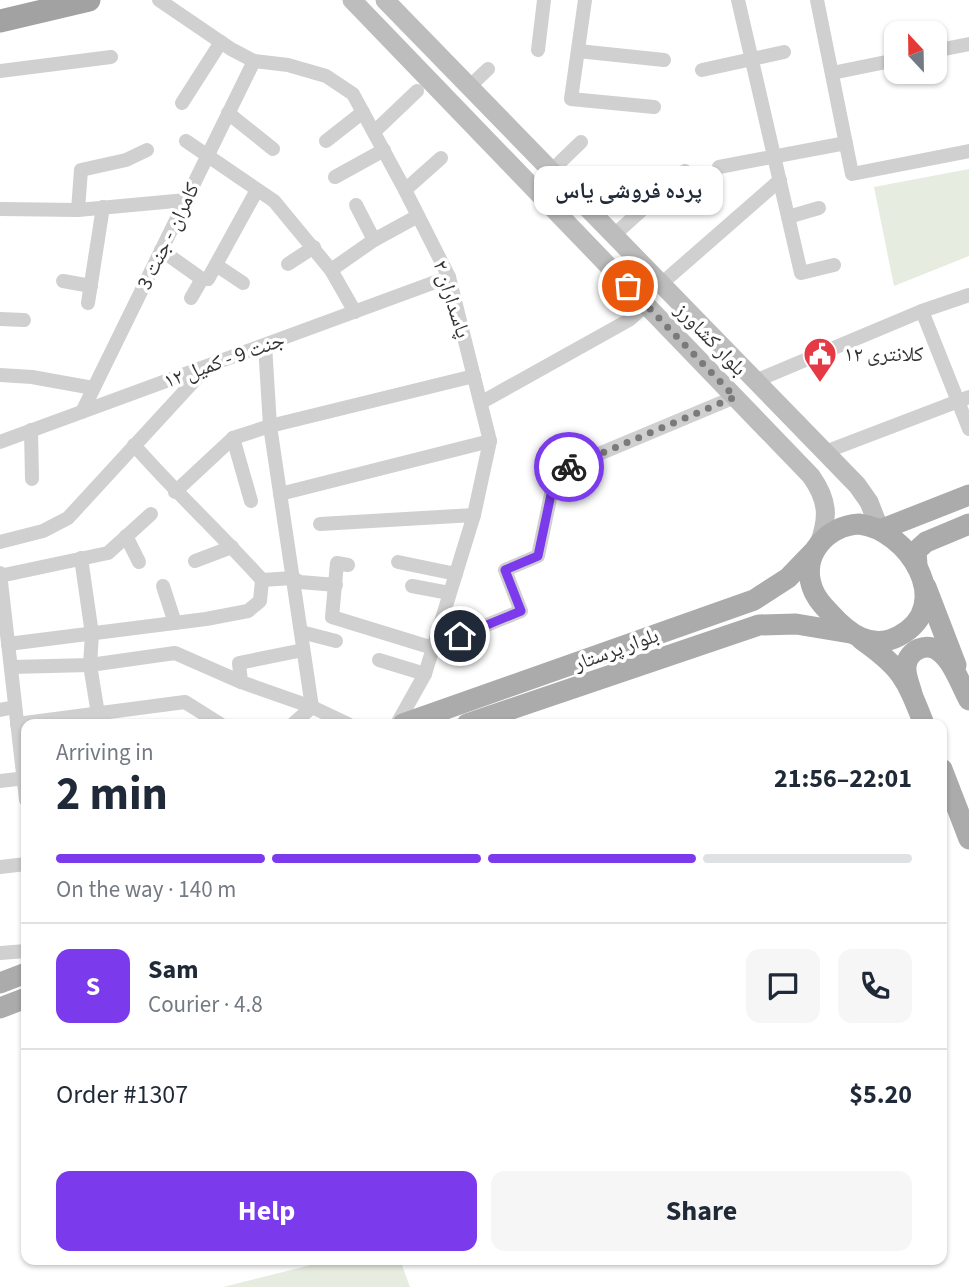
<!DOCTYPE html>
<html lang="en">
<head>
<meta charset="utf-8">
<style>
  :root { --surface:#fff; --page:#f6f6f7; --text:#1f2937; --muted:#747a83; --line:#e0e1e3; --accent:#7c3aed }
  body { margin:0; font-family:"Source Sans 3","Noto Naskh Arabic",sans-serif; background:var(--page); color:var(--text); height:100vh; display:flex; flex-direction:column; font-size:26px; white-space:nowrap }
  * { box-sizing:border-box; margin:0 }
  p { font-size:23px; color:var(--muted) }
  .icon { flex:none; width:38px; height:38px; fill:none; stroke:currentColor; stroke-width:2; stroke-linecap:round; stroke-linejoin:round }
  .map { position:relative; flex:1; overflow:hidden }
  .sheet { position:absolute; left:21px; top:719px; width:926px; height:546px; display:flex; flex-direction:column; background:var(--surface); border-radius:14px; box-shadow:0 2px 5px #0004 }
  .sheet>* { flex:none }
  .needle { width:46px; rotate:338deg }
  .controls { position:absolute; left:884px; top:21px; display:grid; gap:14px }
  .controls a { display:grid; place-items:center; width:63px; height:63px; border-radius:14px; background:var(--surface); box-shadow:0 2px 5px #0004; font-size:35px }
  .pin { position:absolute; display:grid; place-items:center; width:60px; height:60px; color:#fff; margin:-30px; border:4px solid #fff; border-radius:50%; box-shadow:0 2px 7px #0007 }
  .courier { position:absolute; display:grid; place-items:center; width:70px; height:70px; margin:-35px; border:5px solid #7c3aed; border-radius:50%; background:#fff; color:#222; box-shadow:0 2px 9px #0007 }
  .bubble { position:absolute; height:49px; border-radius:14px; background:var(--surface); box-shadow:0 2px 5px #0004; font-size:23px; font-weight:700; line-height:49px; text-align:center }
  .overview em { font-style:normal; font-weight:700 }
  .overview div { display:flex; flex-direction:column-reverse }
  .overview { display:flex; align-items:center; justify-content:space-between; height:119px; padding:0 35px }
  h1 { font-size:46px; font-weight:700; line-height:52px }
  .bar { display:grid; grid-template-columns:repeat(4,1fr); gap:10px 7px; align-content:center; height:84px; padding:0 35px }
  .bar i { height:9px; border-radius:5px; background:var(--line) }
  .bar .on { background:var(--accent) }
  .bar p { grid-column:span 4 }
  .line { display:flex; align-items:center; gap:18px; padding:0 35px; border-top:2px solid var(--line) }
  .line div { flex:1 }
  .round { display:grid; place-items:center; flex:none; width:74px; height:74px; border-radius:14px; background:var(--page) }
  .button { display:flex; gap:14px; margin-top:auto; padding:14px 35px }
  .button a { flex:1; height:80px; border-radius:14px; background:var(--accent); color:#fff; font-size:28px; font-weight:700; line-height:80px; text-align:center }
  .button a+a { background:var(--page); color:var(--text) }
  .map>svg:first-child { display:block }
</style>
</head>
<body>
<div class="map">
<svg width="969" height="1287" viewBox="0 0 969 1287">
  <rect width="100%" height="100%" fill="#fff"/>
  <g fill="#e6ecdf">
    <path d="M969 169V256L894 286 874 187Z"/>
    <path d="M331 1260H400L410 1287H223Z"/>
  </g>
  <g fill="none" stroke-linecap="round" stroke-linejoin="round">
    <g stroke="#d0d0d0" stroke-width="14">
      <path d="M159 0 231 49 254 61 288 65 326 76 353 94 405 190 449 277 490 441 474 515 425 674 397 724"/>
      <path d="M585 0 571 99 654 107"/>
      <path d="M738 0 801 273 834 265"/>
      <path d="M817 0 852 174 969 151"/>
      <path d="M538 50 544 0"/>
      <path d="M578 51 664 60"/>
      <path d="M934 51 969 44"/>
      <path d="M702 70 784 52"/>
      <path d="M0 71 111 57"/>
      <path d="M832 73 896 60"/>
      <path d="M469 87 488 69"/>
      <path d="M182 103 221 42"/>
      <path d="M228 113 273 149"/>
      <path d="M374 132 417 91"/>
      <path d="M186 141 274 201 331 270 355 312"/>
      <path d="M326 141 363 112"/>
      <path d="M719 167 846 143"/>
      <path d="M551 171 581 142"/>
      <path d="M335 177 384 150"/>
      <path d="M405 190 441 158"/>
      <path d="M356 205 374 240"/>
      <path d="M0 209 78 210 186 200"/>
      <path d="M78 210 81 170 126 160 147 150"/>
      <path d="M788 217 819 208"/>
      <path d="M614 235 685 171"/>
      <path d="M161 250 202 279H208L257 190"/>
      <path d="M288 264 314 247"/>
      <path d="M216 265 243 283"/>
      <path d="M331 270 374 240 418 216"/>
      <path d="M63 281 91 286"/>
      <path d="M661 284 780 180"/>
      <path d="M191 298 202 279"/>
      <path d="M88 303 103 207"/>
      <path d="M922 311 969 429"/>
      <path d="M0 319 24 320"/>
      <path d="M265 345 270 426 312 707 293 724"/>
      <path d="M0 375 32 377 93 388"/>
      <path d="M755 381 922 311 969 295"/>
      <path d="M482 402 629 320 646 305"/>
      <path d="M82 412 254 61"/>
      <path d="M31 430 32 479"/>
      <path d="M233 438 251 501"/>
      <path d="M0 442 449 277"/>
      <path d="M134 445C175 492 221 534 262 580"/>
      <path d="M825 452 969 397"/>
      <path d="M175 492 233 438 270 426 474 376"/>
      <path d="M280 494 490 441"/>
      <path d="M320 524 474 515"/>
      <path d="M126 536 139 562"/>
      <path d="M0 542 43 531 68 518 205 369"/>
      <path d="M81 558 92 634 90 665 98 714"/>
      <path d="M195 561 232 547"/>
      <path d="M398 562 456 574"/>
      <path d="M348 565 337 563 332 617 433 648"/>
      <path d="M0 573 26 800"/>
      <path d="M0 576 108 553 151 514"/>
      <path d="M262 580 293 578 300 582 336 585"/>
      <path d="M163 586 175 623"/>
      <path d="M412 586 449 593"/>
      <path d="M301 632 336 641"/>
      <path d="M460 636 521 611 505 570 538 556 554 480 563 469 735 397"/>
      <path d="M8 644 206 619 248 611 260 601 262 580"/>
      <path d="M379 660 425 674"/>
      <path d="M11 667 90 665 175 653 241 682 312 707 348 724"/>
      <path d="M241 682 239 663 303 650"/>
      <path d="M0 710 15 707"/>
      <path d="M17 724 185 702 220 724"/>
      <path d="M0 781 26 778"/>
      <path d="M0 867 26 864"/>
      <path d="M0 953 26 951"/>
    </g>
    <g stroke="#bdbdbd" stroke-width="19">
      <path d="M352 0 811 476C828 500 829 517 819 544"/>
      <path d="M385 0 857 485 869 502 880 530"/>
    </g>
    <g stroke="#ababab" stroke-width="21">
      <path d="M859 524C907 529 957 605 899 636 871 651 848 633 830 613 822 605 815 597 812 587 801 554 827 526 859 524Z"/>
      <path d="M880 530 969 495"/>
      <path d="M917 565 916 551 926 542 969 524"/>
      <path d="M926 587 956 665"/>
      <path d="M862 640C903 669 906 679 924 724"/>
      <path d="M912 694C910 685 905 676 906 666 908 650 927 641 940 652 953 662 961 685 969 700"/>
      <path d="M403 724 754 600 788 578 815 550"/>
      <path d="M467 724 759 625 796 624 850 633"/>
      <path d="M942 769 969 839"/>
      <path d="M0 983 26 973"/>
      <path d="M0 1008 26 998"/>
    </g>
    <path stroke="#a2a2a2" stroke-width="23" d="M0 21 89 0"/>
  </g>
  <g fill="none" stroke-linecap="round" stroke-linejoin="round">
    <path stroke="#7a7a7a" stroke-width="7" stroke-dasharray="0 12.6" d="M569 467 735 397 628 286"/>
    <path stroke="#7c3aed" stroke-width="9" d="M460 636 521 611 505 570 538 556 554 480 563 469 569 467"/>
  </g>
  <defs>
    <symbol id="civic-pin" viewBox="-11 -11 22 30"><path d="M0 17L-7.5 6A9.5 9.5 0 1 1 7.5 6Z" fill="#e63946" stroke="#fff"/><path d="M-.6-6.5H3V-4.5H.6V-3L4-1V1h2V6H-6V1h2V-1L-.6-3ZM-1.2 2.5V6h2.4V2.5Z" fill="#fff"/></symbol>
  </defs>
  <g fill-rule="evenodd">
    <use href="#civic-pin" x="801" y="335" width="38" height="52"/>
  </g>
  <g text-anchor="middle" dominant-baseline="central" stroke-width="7" stroke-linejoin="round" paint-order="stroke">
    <g font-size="21" fill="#333" stroke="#fff">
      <text transform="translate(168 236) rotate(-64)">کامران - جنت 3</text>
      <text transform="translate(452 299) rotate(72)">پاسداران ۲</text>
      <text transform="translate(711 339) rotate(46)">بلوار کشاورز</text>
      <text transform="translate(224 360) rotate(-20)">جنت 9 - کمیل ۱۲</text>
      <text transform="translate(616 649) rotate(-20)">بلوار پرستار</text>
    </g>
    <g font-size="21" fill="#333" stroke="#fff" text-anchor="start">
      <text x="844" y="354">کلانتری ۱۲</text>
    </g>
  </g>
</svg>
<div class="controls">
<a><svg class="needle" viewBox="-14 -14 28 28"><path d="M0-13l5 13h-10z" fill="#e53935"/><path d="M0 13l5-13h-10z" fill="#747a83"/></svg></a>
</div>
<div class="pin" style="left:628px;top:286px;background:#ea580c"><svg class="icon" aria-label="bag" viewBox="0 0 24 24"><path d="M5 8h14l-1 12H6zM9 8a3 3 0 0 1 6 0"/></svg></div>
<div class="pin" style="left:460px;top:636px;background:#1f2937"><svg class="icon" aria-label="home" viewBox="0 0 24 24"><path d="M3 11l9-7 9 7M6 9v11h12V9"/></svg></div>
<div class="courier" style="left:569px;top:467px"><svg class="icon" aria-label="bike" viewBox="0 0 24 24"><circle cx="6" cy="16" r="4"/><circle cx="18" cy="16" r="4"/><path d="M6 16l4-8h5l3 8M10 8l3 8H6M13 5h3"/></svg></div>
<div class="bubble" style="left:534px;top:166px;width:189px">پرده فروشی یاس</div>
<section class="sheet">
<div class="overview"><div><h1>2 min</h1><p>Arriving in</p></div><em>21:56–22:01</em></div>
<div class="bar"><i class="on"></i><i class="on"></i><i class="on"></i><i></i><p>On the way · 140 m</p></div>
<div class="line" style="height:126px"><b class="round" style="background:var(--accent);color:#fff">S</b><div><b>Sam</b><p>Courier · 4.8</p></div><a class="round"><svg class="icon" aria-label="chat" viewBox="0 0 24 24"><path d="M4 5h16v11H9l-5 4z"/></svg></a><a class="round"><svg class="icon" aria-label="phone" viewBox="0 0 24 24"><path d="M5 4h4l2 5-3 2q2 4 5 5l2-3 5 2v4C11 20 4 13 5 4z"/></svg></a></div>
<div class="line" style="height:91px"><div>Order #1307</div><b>$5.20</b></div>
<div class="button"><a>Help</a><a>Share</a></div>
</section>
</div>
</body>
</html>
